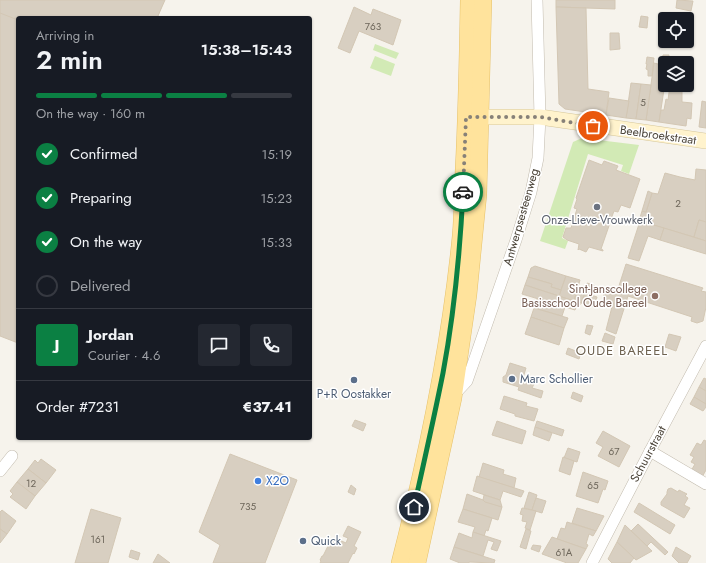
<!DOCTYPE html>
<html lang="en">
<head>
<meta charset="utf-8">
<style>
  :root { --surface:#171b24; --page:#242831; --text:#f1f3f6; --muted:#9ea1a6; --line:#363941; --accent:#0b8043 }
  body { margin:0; font-family:Jost,sans-serif; background:var(--page); color:var(--text); height:100vh; display:flex; flex-direction:column; font-size:15px; white-space:nowrap }
  * { box-sizing:border-box; margin:0 }
  p { font-size:13px; color:var(--muted) }
  .icon { flex:none; width:22px; height:22px; fill:none; stroke:currentColor; stroke-width:2; stroke-linecap:round; stroke-linejoin:round }
  .map { position:relative; flex:1; overflow:hidden }
  .side { position:absolute; left:16px; top:16px; width:296px; height:424px; display:flex; flex-direction:column; background:var(--surface); border-radius:4px; box-shadow:0 1px 3px #0004 }
  .side>* { flex:none }
  .controls { position:absolute; left:658px; top:12px; display:grid; gap:8px }
  .controls a { display:grid; place-items:center; width:36px; height:36px; border-radius:4px; background:var(--surface); box-shadow:0 1px 3px #0004; font-size:20px }
  .pin { position:absolute; display:grid; place-items:center; width:34px; height:34px; color:#fff; margin:-17px; border:2px solid #fff; border-radius:50%; box-shadow:0 1px 4px #0007 }
  .courier { position:absolute; display:grid; place-items:center; width:40px; height:40px; margin:-20px; border:3px solid #0b8043; border-radius:50%; background:#fff; color:#222; box-shadow:0 1px 5px #0007 }
  .summary em { font-style:normal; font-weight:600 }
  .summary div { display:flex; flex-direction:column-reverse }
  .summary { display:flex; align-items:center; justify-content:space-between; height:68px; padding:0 20px }
  h1 { font-size:26px; font-weight:600; line-height:30px }
  .bar { display:grid; grid-template-columns:repeat(4,1fr); gap:6px 4px; align-content:center; height:48px; padding:0 20px }
  .bar i { height:5px; border-radius:3px; background:var(--line) }
  .bar .active { background:var(--accent) }
  .bar p { grid-column:span 4 }
  .line { display:flex; align-items:center; gap:10px; padding:0 20px; border-top:1px solid var(--line) }
  .line div { flex:1 }
  .round { display:grid; place-items:center; flex:none; width:42px; height:42px; border-radius:4px; background:var(--page) }
  ol { padding:0 20px; list-style:none }
  li { display:flex; align-items:center; gap:12px; height:44px }
  li p { margin-inline-start:auto }
  li .icon { padding:4px; border-radius:50%; background:var(--accent); color:#fff; stroke-width:4 }
  li:last-child { color:var(--muted) }
  li i { width:22px; height:22px; border:2px solid var(--line); border-radius:50% }
  .map>svg:first-child { display:block }
</style>
</head>
<body>
<div class="map">
<svg width="706" height="563" viewBox="0 0 706 563">
  <rect width="100%" height="100%" fill="#f6f3ec"/>
  <g fill="#d2eab5">
    <path d="M375 44 399 53 396 59 373 50Z"/>
    <path d="M375 56 395 64 391 76 370 68Z"/>
    <path d="M582 138 639 145 629 174 621 171 623 165 588 154 562 238 568 241 565 249 540 241 573 142Z"/>
  </g>
  <g fill="#d8cfc1" stroke="#d3c7b4">
    <path d="M0 0H164L157 18H18V20L0 13Z"/>
    <path d="M0 0H165L157 18H18V341L0 334Z"/>
    <path d="M556 0H615V9L556 7Z"/>
    <path d="M677 0 693 1 691 11 676 8Z"/>
    <path d="M354 7 371 15 373 9 401 20 393 45 359 31 350 53 338 48Z"/>
    <path d="M556 7 586 8 588 89 609 92 606 115 565 109 559 104Z"/>
    <path d="M0 13 18 20V343L0 336Z"/>
    <path d="M641 16 648 17 647 28 639 27Z"/>
    <path d="M610 33H619L620 49 610 50Z"/>
    <path d="M663 55H669L668 63H665V83L659 122 646 120 654 63 662 65Z"/>
    <path d="M647 57 654 58 652 76H648V70L646 69 647 64H646Z"/>
    <path d="M631 83 641 84 636 119 626 118Z"/>
    <path d="M641 84 651 85 646 120 636 119Z"/>
    <path d="M670 85H682V102L692 103 691 119 687 118 686 126 659 122 661 110H664L666 99 668 100Z"/>
    <path d="M609 98 629 101 626 118 606 115Z"/>
    <path d="M702 101 706 102V128L699 127Z"/>
    <path d="M589 160 602 165 604 161 618 166 616 170 640 179 630 208 621 205 618 212 614 211 611 219 613 220H611L601 249 603 250V251L589 247 586 252 579 249 578 250 579 244 567 240 563 237 566 228H571L574 219H572L573 218H574L577 209 574 208 577 199 576 198Z"/>
    <path d="M696 169 706 170V222L699 220 694 237 639 221 642 211 646 212 652 193 658 194 665 173 680 177 695 180Z"/>
    <path d="M648 191 652 193 646 212 642 211Z"/>
    <path d="M699 220 706 222V241L694 237Z"/>
    <path d="M640 221 664 228 660 240 648 236 639 261 628 258Z"/>
    <path d="M664 228 706 241V254L660 240Z"/>
    <path d="M626 264 703 288 701 291 706 292V307L703 321 697 323 691 321 692 317 628 296 616 334 606 330 613 303 603 300 605 288 617 292Z"/>
    <path d="M535 266 566 276 561 290 551 287 552 284 528 277 531 268Z"/>
    <path d="M566 276 580 280 574 301 559 296Z"/>
    <path d="M528 277 552 284 551 287 561 290 559 296 525 285Z"/>
    <path d="M587 283 594 285 592 291 585 289Z"/>
    <path d="M525 285 580 303V305H577L575 310 522 294Z"/>
    <path d="M577 291 585 293 581 303 574 301Z"/>
    <path d="M585 293 597 297 594 307 581 303Z"/>
    <path d="M537 299 565 307 562 316 534 308Z"/>
    <path d="M534 308 568 318 564 328 531 317Z"/>
    <path d="M531 317 564 328 559 345 525 334Z"/>
    <path d="M587 325 593 326 590 335 585 333Z"/>
    <path d="M605 333 615 337 613 344 602 341Z"/>
    <path d="M669 334 681 337 676 351 665 347Z"/>
    <path d="M568 348 581 353 579 359 566 354Z"/>
    <path d="M510 363 526 368 523 378 535 382 532 388 543 391 541 398 518 390 519 387 503 382V377L506 375Z"/>
    <path d="M704 378 706 379V391L699 387Z"/>
    <path d="M699 387 706 391V404L694 397Z"/>
    <path d="M573 392 583 396 581 402 571 398Z"/>
    <path d="M504 396 527 403 526 406 538 409 534 421 515 416V414L500 409Z"/>
    <path d="M694 397 706 404V407L703 411 690 404Z"/>
    <path d="M355 420 366 424 363 431 352 426Z"/>
    <path d="M497 421 526 431 522 444 492 435Z"/>
    <path d="M537 421 564 430 562 436 535 427Z"/>
    <path d="M535 427 552 433 549 441 533 435Z"/>
    <path d="M603 431 630 446 619 467 598 456 603 447 596 443Z"/>
    <path d="M704 440 706 441V470L702 477 691 471 695 464 691 462 694 457 690 455 697 443 701 445Z"/>
    <path d="M568 448 580 452 577 462 564 458Z"/>
    <path d="M230 454 297 480 265 563H213L220 545 199 532Z"/>
    <path d="M563 457 574 461 570 475 559 471Z"/>
    <path d="M41 459 56 470 46 483 28 469 35 460 38 463Z"/>
    <path d="M483 463 504 470 503 474 516 478 514 488 479 477Z"/>
    <path d="M28 469 46 483 35 496 17 482Z"/>
    <path d="M583 472 608 481 605 490 603 489 598 503 576 496Z"/>
    <path d="M477 476 524 491 521 497 503 491 500 500 473 491Z"/>
    <path d="M17 482 35 496 26 509 10 497 13 494 10 491Z"/>
    <path d="M351 485 356 489 354 495 348 492Z"/>
    <path d="M671 488 678 492 679 490 687 494 685 496 688 498 684 505 690 508 684 518 661 505V502L667 494V492L668 489Z"/>
    <path d="M529 492 537 495 532 510 524 508Z"/>
    <path d="M467 494 502 507 498 520 463 509Z"/>
    <path d="M484 495 500 500 502 507 485 502 483 500Z"/>
    <path d="M536 498 546 501 542 513 532 510Z"/>
    <path d="M639 503 675 525 670 534 634 512Z"/>
    <path d="M522 508 536 511 530 530 525 528 527 522 522 521 523 515 520 514Z"/>
    <path d="M577 508 604 516 596 531 572 523Z"/>
    <path d="M91 509 121 518 108 563H75Z"/>
    <path d="M463 509 492 518 488 531 486 530 484 536 473 532 475 527 458 522Z"/>
    <path d="M2 510 16 521 7 534 0 529V512Z"/>
    <path d="M567 522 596 531 593 536 589 534 586 544 588 545 586 549 557 539 561 528 565 529Z"/>
    <path d="M638 524 668 552 665 555 651 542 647 546 631 531Z"/>
    <path d="M625 525 652 551 636 560 617 542Z"/>
    <path d="M348 526 361 532 354 546 357 548 354 554 353 553 348 563H320L321 561 320 560 322 556H323L329 544 332 546 335 538 346 543 348 538 343 536Z"/>
    <path d="M0 529 7 534 0 543Z"/>
    <path d="M526 529 531 531 526 549 520 547Z"/>
    <path d="M473 532 501 541 497 551 491 549 494 542 488 540 483 556 454 547 459 533 472 538Z"/>
    <path d="M552 537 586 549 578 563H567L542 554Z"/>
    <path d="M617 542 634 558 630 563H612L608 559Z"/>
    <path d="M533 545 541 546 539 552 531 549Z"/>
    <path d="M454 547 495 560 494 563 469 562V563H460L450 559Z"/>
    <path d="M676 547 691 556 687 563H679L672 556Z"/>
    <path d="M131 550 140 553 138 560 129 557Z"/>
    <path d="M158 554 170 563H153Z"/>
  </g>
  <g fill="none" stroke-linecap="round" stroke-linejoin="round">
    <defs>
      <g id="street">
        <path d="M454 395 467 381 516 240 531 192 538 158 540 117 537 0"/>
        <path d="M650 451 706 484"/>
        <path d="M0 471 12 456"/>
        <path d="M592 563 650 451 706 346"/>
      </g>
      <path id="secondary" d="M469 117H540L706 141"/>
      <g id="primary">
        <path d="M400 563C428 454 450 348 461 236 463 214 463 192 464 169 467 113 468 57 469 0"/>
        <path d="M417 563 453 398 468 295 478 194 483 0"/>
      </g>
    </defs>
    <use href="#street" stroke="#c2bbae" stroke-width="12"/>
    <use href="#secondary" stroke="#d6c79b" stroke-width="16"/>
    <use href="#primary" stroke="#e6c16a" stroke-width="18"/>
    <use href="#street" stroke="#fff" stroke-width="11"/>
    <use href="#secondary" stroke="#fff3cd" stroke-width="15"/>
    <use href="#primary" stroke="#ffe39c" stroke-width="17"/>
  </g>
  <g fill="none" stroke-linecap="round" stroke-linejoin="round">
    <path stroke="#878178" stroke-width="4" stroke-dasharray="0 7.2" d="M463 192 466 117H540L593 126"/>
    <path stroke="#0b8043" stroke-width="5" d="M414 507C424 462 434 418 443 373 454 314 460 252 463 192"/>
  </g>
  <circle fill="#6b7280" stroke="#fff" stroke-width="1.5" cx="597" cy="207" r="4"/>
  <circle fill="#8d6e63" stroke="#fff" stroke-width="1.5" cx="655" cy="296" r="4"/>
  <g fill="#5c6f8a" stroke="#fff" stroke-width="1.5">
    <circle cx="512" cy="379" r="4"/>
    <circle cx="354" cy="380" r="4"/>
    <circle cx="303" cy="541" r="4"/>
  </g>
  <circle fill="#3f7fe0" stroke="#fff" stroke-width="1.5" cx="258" cy="481" r="4"/>
  <g text-anchor="middle" dominant-baseline="central" stroke-width="3" stroke-linejoin="round" paint-order="stroke">
    <g font-size="10" fill="#6e675b">
      <text x="373" y="26">763</text>
      <text x="643" y="102">5</text>
      <text x="678" y="203">2</text>
      <text x="614" y="451">67</text>
      <text x="31" y="483">12</text>
      <text x="593" y="485">65</text>
      <text x="248" y="506">735</text>
      <text x="98" y="539">161</text>
      <text x="564" y="552">61A</text>
    </g>
    <g font-size="12" fill="#4b4439" stroke="#fff">
      <text transform="translate(658 135) rotate(8)">Beelbroekstraat</text>
      <text transform="translate(521 217) rotate(-74)">Antwerpsesteenweg</text>
      <text transform="translate(648 454) rotate(-62)">Schuurstraat</text>
    </g>
    <g font-size="12" fill="#5b616d" stroke="#fff">
      <text x="597" y="220">Onze-Lieve-Vrouwkerk</text>
    </g>
    <g font-size="12" fill="#785e54" stroke="#fff" text-anchor="end">
      <text x="647" y="289">Sint-Janscollege<tspan x="647" dy="14">Basisschool Oude Bareel</tspan></text>
    </g>
    <g font-size="12" fill="#4e5e75" stroke="#fff" text-anchor="start">
      <text x="520" y="379">Marc Schollier</text>
      <text x="354" y="394" text-anchor="middle">P+R Oostakker</text>
      <text x="311" y="541">Quick</text>
    </g>
    <g font-size="12" fill="#366cbe" stroke="#fff" text-anchor="start">
      <text x="266" y="481">X2O</text>
    </g>
    <g font-size="13" letter-spacing="1" fill="#6e6250" stroke="#fff">
      <text x="622" y="350">OUDE BAREEL</text>
    </g>
  </g>
</svg>
<div class="controls">
<a><svg class="icon" aria-label="locate" viewBox="0 0 24 24"><circle cx="12" cy="12" r="6"/><path d="M12 2v4M12 18v4M2 12h4M18 12h4"/></svg></a>
<a><svg class="icon" aria-label="layers" viewBox="0 0 24 24"><path d="M12 4l9 5-9 5-9-5zM3 14l9 5 9-5"/></svg></a>
</div>
<div class="pin" style="left:593px;top:126px;background:#ea580c"><svg class="icon" aria-label="bag" viewBox="0 0 24 24"><path d="M5 8h14l-1 12H6zM9 8a3 3 0 0 1 6 0"/></svg></div>
<div class="pin" style="left:414px;top:507px;background:#1f2937"><svg class="icon" aria-label="home" viewBox="0 0 24 24"><path d="M3 11l9-7 9 7M6 9v11h12V9"/></svg></div>
<div class="courier" style="left:463px;top:192px"><svg class="icon" aria-label="car" viewBox="0 0 24 24"><path d="M5 17H2v-5l4-1 3-4h7l3 4 3 1v5h-3M9 17h6M6 11h13"/><circle cx="7" cy="17" r="2"/><circle cx="17" cy="17" r="2"/></svg></div>
<section class="side">
<div class="summary"><div><h1>2 min</h1><p>Arriving in</p></div><em>15:38–15:43</em></div>
<div class="bar"><i class="active"></i><i class="active"></i><i class="active"></i><i></i><p>On the way · 160 m</p></div>
<ol>
<li><svg class="icon" aria-label="check" viewBox="0 0 24 24"><path d="M5 12l5 5 9-10"/></svg>Confirmed<p>15:19</p></li>
<li><svg class="icon" aria-label="check" viewBox="0 0 24 24"><path d="M5 12l5 5 9-10"/></svg>Preparing<p>15:23</p></li>
<li><svg class="icon" aria-label="check" viewBox="0 0 24 24"><path d="M5 12l5 5 9-10"/></svg>On the way<p>15:33</p></li>
<li><i></i>Delivered</li>
</ol>
<div class="line" style="height:72px"><b class="round" style="background:var(--accent);color:#fff">J</b><div><b>Jordan</b><p>Courier · 4.6</p></div><a class="round"><svg class="icon" aria-label="chat" viewBox="0 0 24 24"><path d="M4 5h16v11H9l-5 4z"/></svg></a><a class="round"><svg class="icon" aria-label="phone" viewBox="0 0 24 24"><path d="M5 4h4l2 5-3 2q2 4 5 5l2-3 5 2v4C11 20 4 13 5 4z"/></svg></a></div>
<div class="line" style="height:52px"><div>Order #7231</div><b>€37.41</b></div>
</section>
</div>
</body>
</html>
